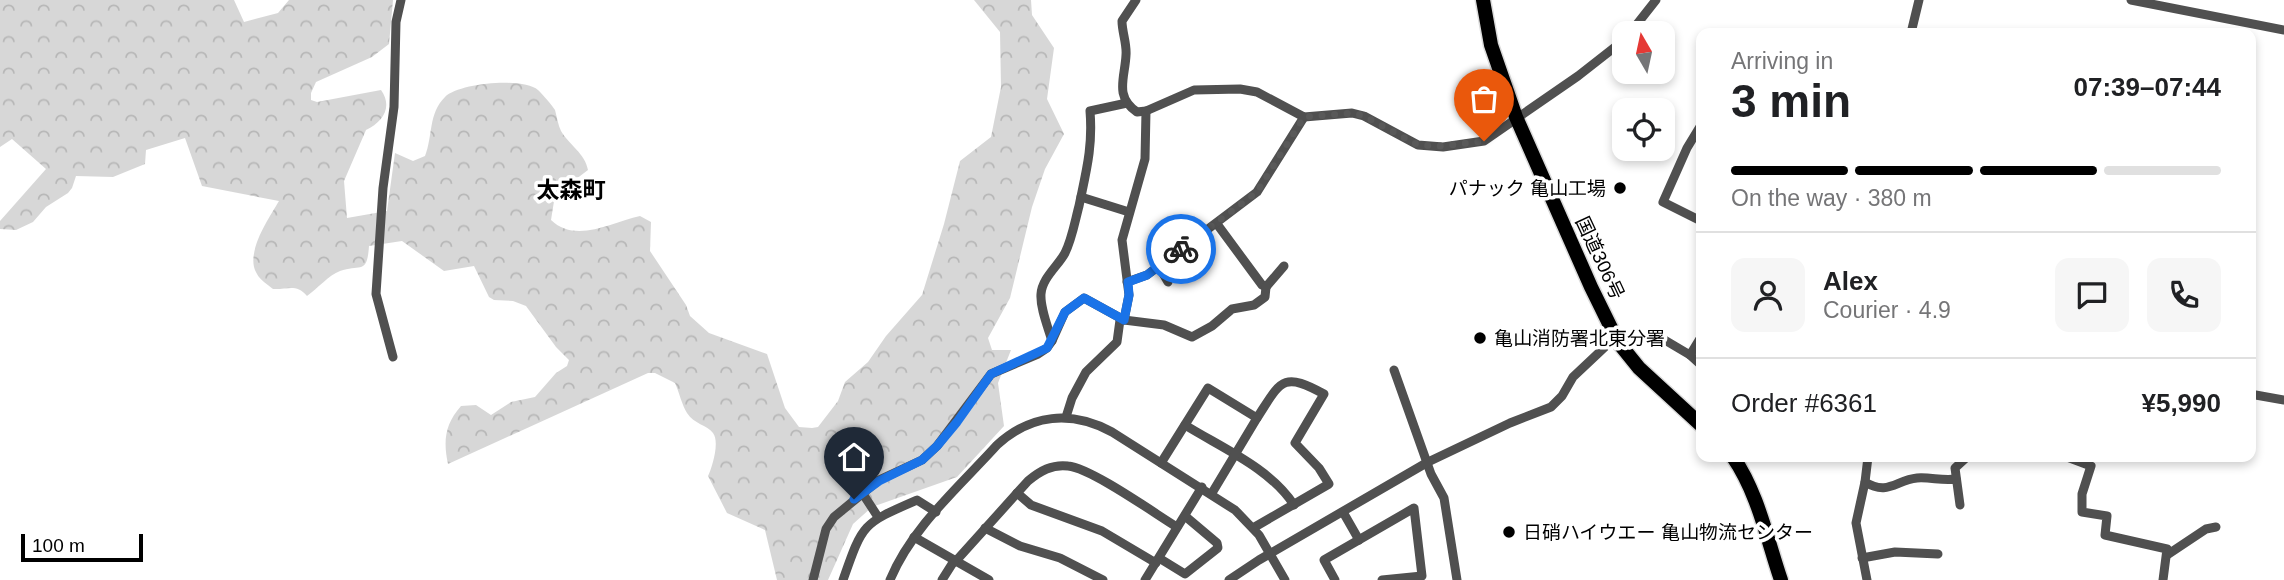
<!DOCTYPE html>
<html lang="en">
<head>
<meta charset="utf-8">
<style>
  :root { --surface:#fff; --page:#f6f6f6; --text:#202124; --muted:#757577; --line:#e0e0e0; --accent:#000 }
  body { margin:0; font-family:Arial,"Noto Sans JP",sans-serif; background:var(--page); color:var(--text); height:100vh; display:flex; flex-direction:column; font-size:26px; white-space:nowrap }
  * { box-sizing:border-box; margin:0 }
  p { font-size:23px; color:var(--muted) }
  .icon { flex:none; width:38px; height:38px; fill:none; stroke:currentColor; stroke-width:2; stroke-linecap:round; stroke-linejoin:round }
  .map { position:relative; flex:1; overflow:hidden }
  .side { position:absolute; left:1696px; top:28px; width:560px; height:434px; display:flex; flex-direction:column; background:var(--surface); border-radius:14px; box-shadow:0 4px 10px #0003 }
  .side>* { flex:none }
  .needle { width:46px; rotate:351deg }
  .tools { position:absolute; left:1612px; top:21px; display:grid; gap:14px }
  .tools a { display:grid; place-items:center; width:63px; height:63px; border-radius:14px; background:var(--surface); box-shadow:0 4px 10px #0003; font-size:35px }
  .scale { position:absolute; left:21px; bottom:18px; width:122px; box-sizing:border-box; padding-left:7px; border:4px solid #000; border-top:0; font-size:19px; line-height:24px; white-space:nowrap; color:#000; -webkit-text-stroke:5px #fff; paint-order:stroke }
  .pin { position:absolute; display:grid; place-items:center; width:60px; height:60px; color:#fff; margin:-72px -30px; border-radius:50% 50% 50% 0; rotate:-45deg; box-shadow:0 0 7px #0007 }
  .pin .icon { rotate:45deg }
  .courier { position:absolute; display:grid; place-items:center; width:70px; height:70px; margin:-35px; border:5px solid #1a73e8; border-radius:50%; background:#fff; color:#222; box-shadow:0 2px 9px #0007 }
  .summary em { font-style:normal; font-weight:700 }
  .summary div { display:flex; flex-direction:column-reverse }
  .summary { display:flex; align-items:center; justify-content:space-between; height:119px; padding:0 35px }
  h1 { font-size:46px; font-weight:700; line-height:52px }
  .bar { display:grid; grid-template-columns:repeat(4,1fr); gap:10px 7px; align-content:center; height:84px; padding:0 35px }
  .bar i { height:9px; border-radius:5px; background:var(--line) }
  .bar .on { background:var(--accent) }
  .bar p { grid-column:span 4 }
  .line { display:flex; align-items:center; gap:18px; padding:0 35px; border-top:2px solid var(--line) }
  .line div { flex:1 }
  .round { display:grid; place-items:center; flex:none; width:74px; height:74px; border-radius:14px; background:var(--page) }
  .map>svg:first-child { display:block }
</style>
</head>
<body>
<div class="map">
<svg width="2284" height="580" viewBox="0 0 2284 580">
  <defs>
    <pattern id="forest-crowns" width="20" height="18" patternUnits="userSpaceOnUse" patternTransform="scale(1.75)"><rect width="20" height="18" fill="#d7d7d7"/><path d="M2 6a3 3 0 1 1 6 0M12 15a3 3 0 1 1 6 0" fill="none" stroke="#b7b7b7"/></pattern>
  </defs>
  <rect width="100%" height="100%" fill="#fff"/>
  <path fill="url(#forest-crowns)" d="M0 0H234L244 22 278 13 289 0H393L389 44 372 57 316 82 311 93V100L317 102 381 90C393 107 383 122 366 130L344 181 347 218 387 211 395 153 413 161 425 156C433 136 428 114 445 97 459 83 523 77 538 90 543 95 552 105 555 110 557 117 558 125 561 131 569 145 585 153 588 170L555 195 551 220C576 244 612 222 640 216L651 222 650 251 686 305 690 316 709 333 767 354 785 408 799 427 812 428 818 427 838 401 845 382 868 362 886 336 922 295 944 224 960 161 991 137 1001 87 1000 32 974 0H1031L1032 15 1054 48 1047 99 1064 134 1045 169 1032 207 1010 298 988 338 992 350H1011L998 383 1004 426 957 477 872 507 853 524 828 580H777L765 530 727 513 708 476C712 468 720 442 713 433 707 425 694 424 687 413 682 405 679 392 675 383L655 373H648L448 464C443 441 445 424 461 406L476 405 491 415 511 402 535 397 556 373 567 366 569 360 556 347 526 306 513 301 494 300 489 297 474 266 444 271 402 241 369 246C367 275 361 264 340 271 329 275 317 289 307 296 296 283 287 290 273 289 268 285 260 280 257 274 244 254 269 218 279 201L202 186 185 138 146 150 145 164 113 177 76 176 72 188 68 193 46 207 33 222 16 230 0 229V221L46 169 12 139 0 147Z"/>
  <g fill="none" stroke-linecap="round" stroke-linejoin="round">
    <defs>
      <g id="highway">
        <path d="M1483 0 1491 45 1516 117 1591 287 1618 342 1639 368 1701 425"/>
        <path d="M1733 457C1758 493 1767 539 1781 580"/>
      </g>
    </defs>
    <use href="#highway" stroke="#dbdbdb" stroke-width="17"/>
    <g stroke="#505050" stroke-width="9">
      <path d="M1136 0 1122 21C1122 32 1127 44 1126 55 1125 78 1114 96 1137 112L1146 111 1194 90 1240 89 1257 92 1304 117 1352 113 1364 116 1418 145 1443 147 1484 141 1578 76 1624 40"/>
      <path d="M2131 0 2284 30"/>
      <path d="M1630 33 1656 0"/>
      <path d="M1911 33 1919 0"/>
      <path d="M1127 103 1090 111C1093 147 1086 172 1079 206 1075 221 1072 239 1065 253 1058 266 1042 278 1041 294 1040 308 1048 327 1052 341L1065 312 1084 298 1124 320 1129 295 1122 240 1145 159 1146 111"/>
      <path d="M1701 125 1687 148 1663 202 1701 221"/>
      <path d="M1081 197 1129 212"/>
      <path d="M1217 224 1262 285 1266 287 1284 266"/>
      <path d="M1158 265 1168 282"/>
      <path d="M1127 282 1147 275 1257 192 1304 117"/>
      <path d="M1124 320 1164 325 1192 337 1212 326 1232 309 1254 305 1265 297 1266 287"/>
      <path d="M1690 355 1701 365"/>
      <path d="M393 357 376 294 383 188 394 107 396 22 401 0"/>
      <path d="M1394 370 1431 474 1444 498 1457 580"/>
      <path d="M2250 394 2284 400"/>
      <path d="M1066 417 1072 398 1086 372 1117 342 1120 320"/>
      <path d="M1185 425C1222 448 1270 468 1294 505"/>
      <path d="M2067 457 2091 466 2082 494V512L2107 516 2105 535 2167 549 2163 580"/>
      <path d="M1161 463 1208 388 1257 418C1281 381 1282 371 1324 394L1295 443 1319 468 1329 484 1253 528"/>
      <path d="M1865 482C1888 496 1896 480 1917 478 1931 477 1942 481 1956 479"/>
      <path d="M1017 493 1031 505 1102 531 1156 563"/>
      <path d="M1212 493 1257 418"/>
      <path d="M863 494 878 517"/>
      <path d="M1960 505 1955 468 1967 457"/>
      <path d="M1343 512 1359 540"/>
      <path d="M985 528 1020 546 1060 558 1103 580"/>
      <path d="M914 537 989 580"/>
      <path d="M2167 555 2206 529 2216 527"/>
      <path d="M1159 558 1185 574 1218 548 1217 543 1185 516"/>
      <path d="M1862 558 1895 552 1938 554"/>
      <path d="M955 562 1028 481C1040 471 1052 464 1068 466 1091 468 1154 513 1177 527"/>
      <path d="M813 580 826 529 834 517 879 480 922 460 937 446 991 374 1038 354 1047 348 1052 341"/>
      <path d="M843 580C863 523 862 524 917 500L936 512"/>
      <path d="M890 580C912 527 959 487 997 445 1031 414 1071 410 1112 432L1235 510 1259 535 1285 580"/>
      <path d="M942 580 954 561"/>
      <path d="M1145 580 1202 487"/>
      <path d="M1229 580 1259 560 1428 462 1510 423 1551 407 1562 396 1573 377 1607 345 1630 339 1657 338 1663 339 1690 355 1701 337"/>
      <path d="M1335 580 1324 560 1414 508 1422 576 1382 580"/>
      <path d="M1867 580 1856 523 1865 482 1868 457"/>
    </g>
    <use href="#highway" stroke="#000" stroke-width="14"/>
  </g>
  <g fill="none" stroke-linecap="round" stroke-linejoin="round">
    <path stroke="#595959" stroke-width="7" stroke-dasharray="0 12.6" d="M1181 249 1257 192 1304 117 1352 113 1364 116 1418 145 1443 146 1484 141"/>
    <path stroke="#1a73e8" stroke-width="9" d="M854 499 879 481 922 460 937 446 957 422 991 374 1047 348 1065 312 1084 298 1124 320 1129 295 1128 282 1147 275 1181 249"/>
  </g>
  <g fill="#000" stroke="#fff" stroke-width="2.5">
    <circle cx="1620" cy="188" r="7"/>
    <circle cx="1480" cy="338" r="7"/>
    <circle cx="1509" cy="532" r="7"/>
  </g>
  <g text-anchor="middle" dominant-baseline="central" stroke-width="7" stroke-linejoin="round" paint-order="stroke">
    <g font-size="19" fill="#000" stroke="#fff" text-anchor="start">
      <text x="1606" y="188" text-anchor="end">パナック 亀山工場</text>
      <text x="1494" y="338">亀山消防署北東分署</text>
      <text x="1523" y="532">日硝ハイウエー 亀山物流センター</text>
    </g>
    <g font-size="19" fill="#000" stroke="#fff">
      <text transform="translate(1600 258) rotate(65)">国道306号</text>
    </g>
    <g font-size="23" font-weight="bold" fill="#000" stroke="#fff">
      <text x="571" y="190">太森町</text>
    </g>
  </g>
</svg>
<div class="tools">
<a><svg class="needle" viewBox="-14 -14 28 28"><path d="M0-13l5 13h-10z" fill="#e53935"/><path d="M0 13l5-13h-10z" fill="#757577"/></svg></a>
<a><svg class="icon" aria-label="locate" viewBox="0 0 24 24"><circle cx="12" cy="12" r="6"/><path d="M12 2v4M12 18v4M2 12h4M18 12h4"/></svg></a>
</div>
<div class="scale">100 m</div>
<div class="pin" style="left:1484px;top:141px;background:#ea580c"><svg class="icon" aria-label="bag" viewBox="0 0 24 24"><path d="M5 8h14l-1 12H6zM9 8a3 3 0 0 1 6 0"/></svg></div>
<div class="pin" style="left:854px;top:499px;background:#1f2937"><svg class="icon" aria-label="home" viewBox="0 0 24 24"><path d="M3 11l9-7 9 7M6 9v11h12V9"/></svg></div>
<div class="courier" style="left:1181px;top:249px"><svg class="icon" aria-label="bike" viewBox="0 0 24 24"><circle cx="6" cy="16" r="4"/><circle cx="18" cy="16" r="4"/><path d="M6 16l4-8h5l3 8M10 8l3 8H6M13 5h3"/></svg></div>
<section class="side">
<div class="summary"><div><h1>3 min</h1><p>Arriving in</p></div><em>07:39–07:44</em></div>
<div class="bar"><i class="on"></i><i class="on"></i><i class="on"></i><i></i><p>On the way · 380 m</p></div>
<div class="line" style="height:126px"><a class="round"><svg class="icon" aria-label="person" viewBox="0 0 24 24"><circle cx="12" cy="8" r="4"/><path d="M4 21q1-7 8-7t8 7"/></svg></a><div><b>Alex</b><p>Courier · 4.9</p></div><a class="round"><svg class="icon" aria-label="chat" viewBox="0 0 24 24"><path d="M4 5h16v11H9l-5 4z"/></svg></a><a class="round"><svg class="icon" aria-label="phone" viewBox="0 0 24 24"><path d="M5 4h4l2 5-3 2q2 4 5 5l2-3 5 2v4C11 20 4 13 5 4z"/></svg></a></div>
<div class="line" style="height:91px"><div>Order #6361</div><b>¥5,990</b></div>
</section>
</div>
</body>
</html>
